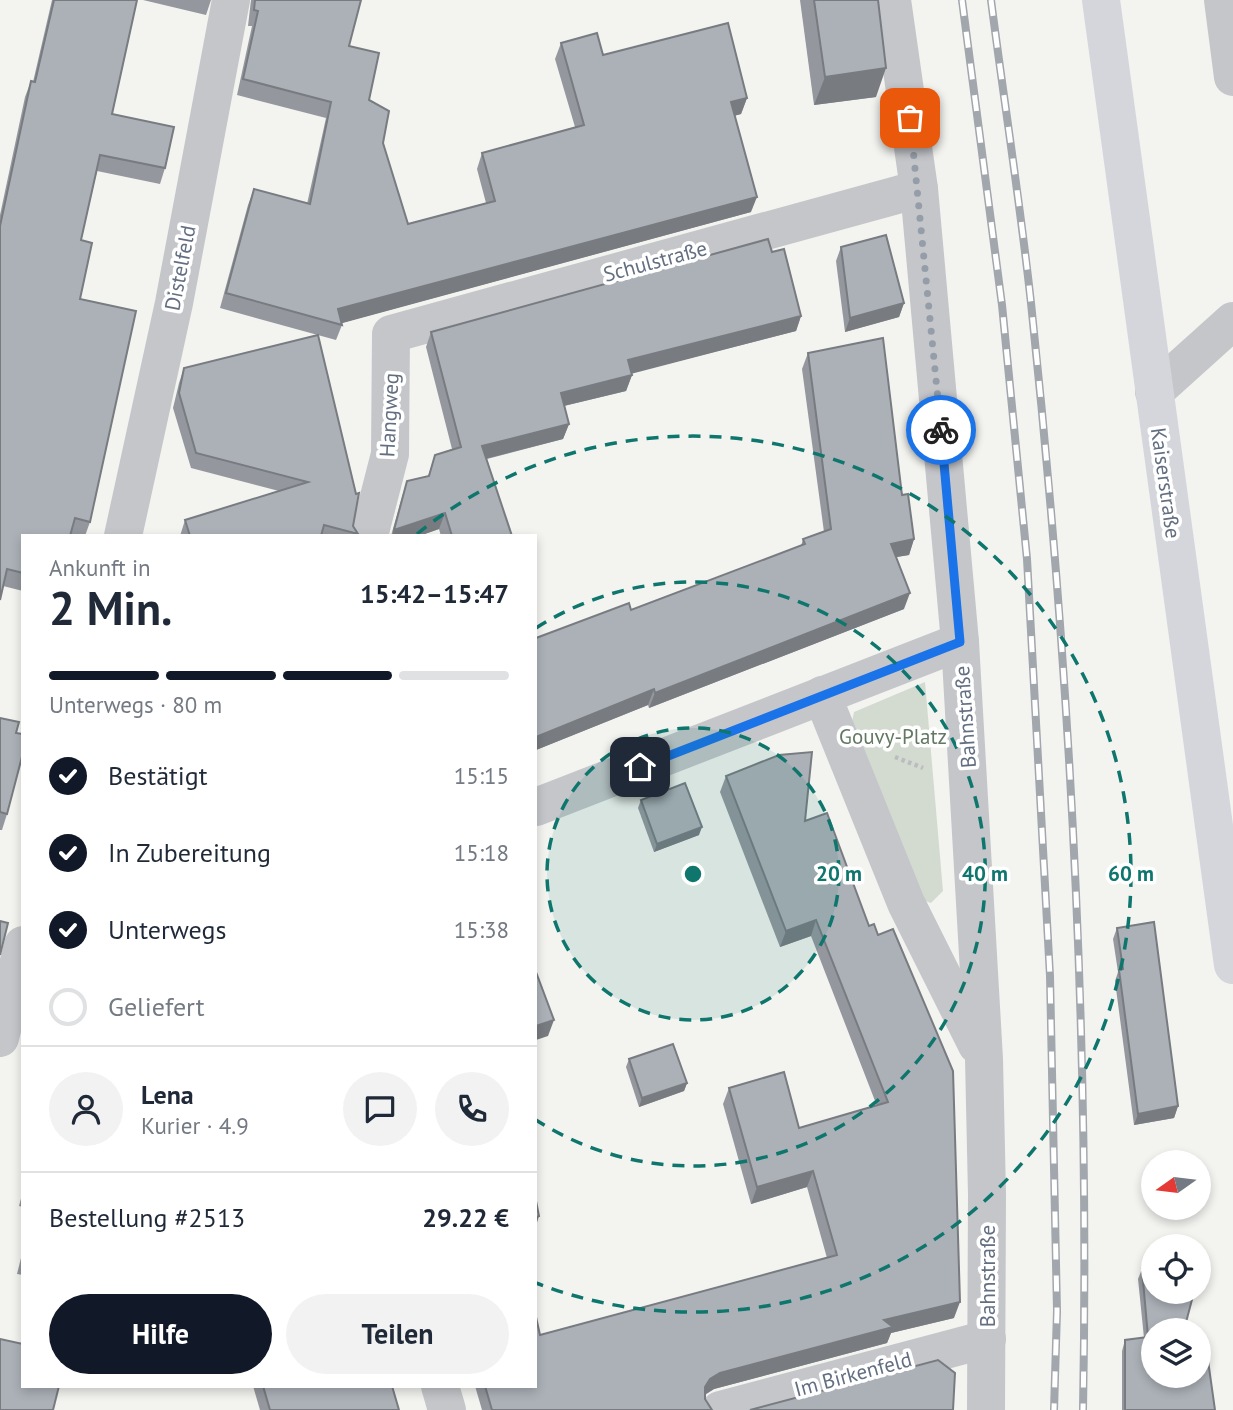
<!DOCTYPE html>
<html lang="de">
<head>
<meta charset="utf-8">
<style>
  :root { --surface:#fff; --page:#f2f2f3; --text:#1f2937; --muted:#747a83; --line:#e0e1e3; --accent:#111827 }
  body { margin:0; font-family:"PT Sans",sans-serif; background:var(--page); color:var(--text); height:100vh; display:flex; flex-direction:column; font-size:26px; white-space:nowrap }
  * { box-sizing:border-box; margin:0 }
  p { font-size:23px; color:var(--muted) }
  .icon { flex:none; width:38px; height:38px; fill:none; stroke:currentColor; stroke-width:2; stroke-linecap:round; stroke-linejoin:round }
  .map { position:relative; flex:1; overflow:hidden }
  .panel { position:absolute; left:21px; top:534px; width:516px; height:854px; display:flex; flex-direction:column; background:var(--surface); border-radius:0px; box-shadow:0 4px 10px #0003 }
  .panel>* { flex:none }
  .needle { width:46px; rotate:256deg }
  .buttons { position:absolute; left:1141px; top:1150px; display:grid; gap:14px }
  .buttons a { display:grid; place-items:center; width:70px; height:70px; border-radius:50%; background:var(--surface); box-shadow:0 4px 10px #0003; font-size:35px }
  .pin { position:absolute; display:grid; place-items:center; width:60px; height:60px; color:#fff; margin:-30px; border-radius:14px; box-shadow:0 4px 10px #0006 }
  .courier { position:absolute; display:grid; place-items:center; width:70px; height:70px; margin:-35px; border:5px solid #1a73e8; border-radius:50%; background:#fff; color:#222; box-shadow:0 2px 9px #0007 }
  .overview em { font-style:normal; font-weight:700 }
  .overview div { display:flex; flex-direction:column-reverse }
  .overview { display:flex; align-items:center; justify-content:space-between; height:119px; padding:0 28px }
  h1 { font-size:46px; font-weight:700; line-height:52px }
  .bar { display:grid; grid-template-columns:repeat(4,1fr); gap:10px 7px; align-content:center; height:84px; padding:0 28px }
  .bar i { height:9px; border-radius:5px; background:var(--line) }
  .bar .current { background:var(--accent) }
  .bar p { grid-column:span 4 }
  .line { display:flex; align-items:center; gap:18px; padding:0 28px; border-top:2px solid var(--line) }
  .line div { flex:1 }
  .round { display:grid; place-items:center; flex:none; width:74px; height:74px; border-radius:37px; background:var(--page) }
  ol { padding:0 28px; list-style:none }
  li { display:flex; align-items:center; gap:21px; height:77px }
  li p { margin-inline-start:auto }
  li .icon { padding:7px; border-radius:50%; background:var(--accent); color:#fff; stroke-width:4 }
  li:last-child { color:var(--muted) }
  li i { width:38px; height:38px; border:4px solid var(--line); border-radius:50% }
  .action { display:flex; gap:14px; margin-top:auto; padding:14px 28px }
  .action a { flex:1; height:80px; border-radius:42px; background:var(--accent); color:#fff; font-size:28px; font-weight:700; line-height:80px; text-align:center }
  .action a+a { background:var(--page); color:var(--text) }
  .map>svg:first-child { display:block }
</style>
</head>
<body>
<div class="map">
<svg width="1233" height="1410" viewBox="0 0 1233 1410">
  <rect width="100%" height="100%" fill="#f3f4f0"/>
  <path fill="#d3dbd1" d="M925 682 943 891 931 903 917 898 851 726 854 712Z"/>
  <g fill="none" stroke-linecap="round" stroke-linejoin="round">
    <path stroke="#bbbcbf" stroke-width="4.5" stroke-dasharray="3.5 3.5" stroke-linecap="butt" d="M895 757 923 768"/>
    <g stroke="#c4c6ca" stroke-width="38">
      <path d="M892 0 919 189 960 642 984 1059 987 1195 986 1410"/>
      <path d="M1223 0 1233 77"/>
      <path d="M1154 392 1233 321"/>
      <path d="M123 536 174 303 231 0"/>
      <path d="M369 536 390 454 391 334 919 189"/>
      <path d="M822 695 906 903 977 1045"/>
      <path d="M536 807 960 642"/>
      <path d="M0 1038 23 945"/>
      <path d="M440 1386 447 1410"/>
      <path d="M720 1410 987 1339"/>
    </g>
    <path stroke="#d4d6dc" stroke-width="38" d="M1101 0 1233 965"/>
    <defs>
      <g id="rail">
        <path d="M962 0 1002 305 1027 559 1050 976 1057 1311 1054 1410"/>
        <path d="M991 0C1004 101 1020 202 1031 303 1070 670 1090 1040 1083 1410"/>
      </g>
    </defs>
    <use href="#rail" stroke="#a2a6ad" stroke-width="8"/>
    <use href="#rail" stroke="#fff" stroke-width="5" stroke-dasharray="16" stroke-linecap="butt"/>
  </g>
  <g fill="#94989e">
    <path d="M52 0H137L112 114 165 168 160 184 97 171 81 240 80 299 90 522 85 536 70 534 23 536V591L3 586 0 600V215L25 97 31 81 33 82Z"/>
    <path d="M143 0H211L206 15Z"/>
    <path d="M251 0H361L349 46 383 143 408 224 486 203 477 169 482 153 575 127 555 59 561 43 747 98 741 114 734 116 751 212 341 323 342 325 336 340 220 308 248 205 254 189 307 204 326 118 237 95 252 26H248Z"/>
    <path d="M800 0H878L876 97 814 105Z"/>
    <path d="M841 247 904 303 899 317 845 332 836 261Z"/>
    <path d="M801 316 796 331 631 373 632 375 626 391 564 406 569 424 563 439 487 459 512 536H441L439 529 419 536H391L402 497 407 481 428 476 435 455 452 449 426 347 431 332Z"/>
    <path d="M808 353 902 495 914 539 909 555 896 557 904 609 649 708 648 705 536 750V638L631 610 801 546 803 539 824 532 802 369Z"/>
    <path d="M184 368 353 526 358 534 357 536H180L185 520 279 491 191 468 173 408 179 383Z"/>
    <path d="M0 718 16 733 7 814 2 830H0Z"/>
    <path d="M726 776 805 821 954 1318 891 1333 887 1343 714 1389 705 1395V1399L712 1410H482L475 1386H536L540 1335 827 1258 807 1187 751 1204 723 1104 729 1088 799 1128 877 1106 811 936 780 947 720 792Z"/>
    <path d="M641 800 699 835 654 852 638 808Z"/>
    <path d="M1117 928 1178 1106 1174 1118 1134 1125 1115 981 1118 972 1113 939Z"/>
    <path d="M629 1059 687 1083 684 1091 639 1107 626 1067Z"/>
    <path d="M23 1191V1207L19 1206Z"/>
    <path d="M23 1250V1275L17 1274Z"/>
    <path d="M1142 1269 1153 1330 1215 1410H1122V1351L1125 1340 1144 1338 1138 1279Z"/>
    <path d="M253 1386H392L399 1410H260Z"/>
  </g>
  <g fill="#787c81">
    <path d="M886 68 876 97 814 105 825 77Z"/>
    <path d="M747 98 741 114 725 118 731 102Z"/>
    <path d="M757 197 751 212 339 324 338 309Z"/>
    <path d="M904 303 899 317 845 332 850 318Z"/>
    <path d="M801 316 796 331 623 376 628 360Z"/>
    <path d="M632 375 626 391 555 408 561 393Z"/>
    <path d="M569 424 563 439 477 461 482 446Z"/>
    <path d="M445 513 439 529 419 536H392L394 530Z"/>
    <path d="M914 539 909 555 885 559 891 544Z"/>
    <path d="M910 593 904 609 649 708 655 693Z"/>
    <path d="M654 689 648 705 536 750V737Z"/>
    <path d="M702 827 699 835 654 852 657 844Z"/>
    <path d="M816 920 811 936 780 947 786 931Z"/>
    <path d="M554 1020 548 1036 536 1040V1026Z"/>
    <path d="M687 1083 684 1091 639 1107 642 1098Z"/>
    <path d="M1178 1106 1174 1118 1134 1125 1138 1114Z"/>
    <path d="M813 1171 807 1187 751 1204 757 1187Z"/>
    <path d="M539 1216 536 1226V1217Z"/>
    <path d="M960 1302 954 1318 891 1333 887 1343 714 1389 704 1395 705 1387 710 1379 720 1373 884 1320Z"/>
  </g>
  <g fill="#acb1b8" stroke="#787c81" stroke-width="2">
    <path d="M54 0H137L112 114 174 127 165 168 100 155 81 240 92 243 80 299 136 311 90 522 75 518 70 536H23V573L7 569 0 600V226L31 81 35 82Z"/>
    <path d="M255 0H361L349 46 379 53 369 100 389 111 383 143 408 224 495 201 482 153 584 125 561 43 597 33 603 55 728 23 747 98 731 102 757 197 338 309 342 325 226 293 254 189 310 204 331 102 243 79 258 11 254 10Z"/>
    <path d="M814 0H878L886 68 825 77Z"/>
    <path d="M886 235 904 303 850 318 841 247Z"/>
    <path d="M768 239 772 252 784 249 801 316 628 360 632 375 561 393 569 424 482 446 512 536H452L445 513 394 530 407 481 429 476 435 455 461 447 431 332Z"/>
    <path d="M318 335 356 494 359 493 353 526 358 534 324 525 321 536H190L185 520 308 482 196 453 179 393 184 368Z"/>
    <path d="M883 338 902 495 908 494 914 539 891 544 910 593 655 693 654 689 536 737V638L629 603 631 610 805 544 803 539 831 529 808 353Z"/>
    <path d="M0 718 19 722 16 733 23 734V753L7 814 0 812Z"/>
    <path d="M812 752 805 821 827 813 869 926 874 924 878 935 893 929 953 1071 960 1302 884 1320 893 1327 720 1373 710 1379 705 1387V1399L712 1410H492L485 1386H536V1317L540 1335 837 1255 813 1171 757 1187 729 1088 784 1072 799 1128 888 1102 816 920 786 931 726 776 779 755Z"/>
    <path d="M685 783 702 827 657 844 641 800Z"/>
    <path d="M0 921 8 923 0 955Z"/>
    <path d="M1154 922 1178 1106 1138 1114 1119 970 1123 969 1117 928Z"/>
    <path d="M536 972 554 1020 536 1026Z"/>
    <path d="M673 1044 687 1083 642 1098 629 1059Z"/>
    <path d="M536 1201 539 1216 536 1217Z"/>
    <path d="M1202 1260 1199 1274V1261Z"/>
    <path d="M1153 1267V1292H1194L1184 1330H1153V1376H1199V1340L1205 1339 1215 1410H1125V1340L1148 1337 1142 1269Z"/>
    <path d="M0 1339 23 1344V1386H59L53 1410H0Z"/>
    <path d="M938 1360 955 1373 953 1410H750Z"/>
    <path d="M263 1386H392L399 1410H270Z"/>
  </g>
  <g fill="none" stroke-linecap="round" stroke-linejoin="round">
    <path stroke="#959ea8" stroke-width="7" stroke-dasharray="0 12.6" d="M910 118 941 430"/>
    <path stroke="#1a73e8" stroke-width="9" d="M640 767 960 642 941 430"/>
  </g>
  <circle cx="693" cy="874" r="146" fill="#0f766e" fill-opacity=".12"/>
  <g fill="none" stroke="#0f766e" stroke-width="3.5" stroke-dasharray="12 9">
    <circle cx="693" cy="874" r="146"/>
    <path d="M536 628A292 292 0 1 1 536 1120"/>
    <path d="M417 534A438 438 0 1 1 536 1283"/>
  </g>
  <g text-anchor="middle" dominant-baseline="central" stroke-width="7" stroke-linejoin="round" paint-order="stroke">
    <g font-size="21" fill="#636f81" stroke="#fff">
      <text transform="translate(655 261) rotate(-15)">Schulstraße</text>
      <text transform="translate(180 268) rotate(-79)">Distelfeld</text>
      <text transform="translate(389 415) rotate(-87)">Hangweg</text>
      <text transform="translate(1166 483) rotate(82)">Kaiserstraße</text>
      <text transform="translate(965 717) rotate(-94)">Bahnstraße</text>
      <text transform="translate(987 1276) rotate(-90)">Bahnstraße</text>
      <text transform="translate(853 1374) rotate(-15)">Im Birkenfeld</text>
    </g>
    <g font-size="21" fill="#637862" stroke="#fff">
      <text x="893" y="736">Gouvy-Platz</text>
    </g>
  </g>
  <circle cx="693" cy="874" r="10" fill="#0f766e" stroke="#fff" stroke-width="3.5"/>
  <g font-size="21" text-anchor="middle" font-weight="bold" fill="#0f766e" stroke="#fff" stroke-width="7" stroke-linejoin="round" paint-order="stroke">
    <text x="839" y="881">20 m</text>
    <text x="985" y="881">40 m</text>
    <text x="1131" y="881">60 m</text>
  </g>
</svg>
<div class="buttons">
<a><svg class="needle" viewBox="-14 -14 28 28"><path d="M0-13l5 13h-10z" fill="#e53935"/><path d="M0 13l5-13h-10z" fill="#747a83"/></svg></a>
<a><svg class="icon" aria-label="locate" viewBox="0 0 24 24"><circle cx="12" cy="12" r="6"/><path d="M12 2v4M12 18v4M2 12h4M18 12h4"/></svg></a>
<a><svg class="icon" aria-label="layers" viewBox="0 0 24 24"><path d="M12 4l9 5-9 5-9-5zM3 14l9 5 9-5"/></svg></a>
</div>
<div class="pin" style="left:910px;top:118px;background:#ea580c"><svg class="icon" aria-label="bag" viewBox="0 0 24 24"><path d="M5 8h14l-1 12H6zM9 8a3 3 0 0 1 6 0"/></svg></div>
<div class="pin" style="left:640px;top:767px;background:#1f2937"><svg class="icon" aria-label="home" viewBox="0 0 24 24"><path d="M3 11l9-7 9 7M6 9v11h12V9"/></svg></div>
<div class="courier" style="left:941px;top:430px"><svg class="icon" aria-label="bike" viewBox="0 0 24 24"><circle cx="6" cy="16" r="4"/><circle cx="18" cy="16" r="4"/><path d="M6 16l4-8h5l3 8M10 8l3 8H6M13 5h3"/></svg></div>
<section class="panel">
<div class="overview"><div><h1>2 Min.</h1><p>Ankunft in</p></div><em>15:42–15:47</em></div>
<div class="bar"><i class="current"></i><i class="current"></i><i class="current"></i><i></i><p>Unterwegs · 80 m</p></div>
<ol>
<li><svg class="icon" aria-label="check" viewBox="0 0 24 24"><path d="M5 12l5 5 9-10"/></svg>Bestätigt<p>15:15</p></li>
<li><svg class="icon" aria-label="check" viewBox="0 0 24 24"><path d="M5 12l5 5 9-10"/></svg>In Zubereitung<p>15:18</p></li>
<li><svg class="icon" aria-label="check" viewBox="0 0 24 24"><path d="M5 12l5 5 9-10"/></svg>Unterwegs<p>15:38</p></li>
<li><i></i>Geliefert</li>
</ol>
<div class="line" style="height:126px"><a class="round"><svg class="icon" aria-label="person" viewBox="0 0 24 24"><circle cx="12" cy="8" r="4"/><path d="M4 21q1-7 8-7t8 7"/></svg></a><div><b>Lena</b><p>Kurier · 4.9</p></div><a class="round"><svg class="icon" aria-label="chat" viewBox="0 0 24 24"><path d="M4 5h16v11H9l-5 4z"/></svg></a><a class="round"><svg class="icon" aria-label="phone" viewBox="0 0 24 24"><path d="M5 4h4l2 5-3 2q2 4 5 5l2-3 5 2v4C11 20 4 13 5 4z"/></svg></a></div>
<div class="line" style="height:91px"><div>Bestellung #2513</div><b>29.22 €</b></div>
<div class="action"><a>Hilfe</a><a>Teilen</a></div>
</section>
</div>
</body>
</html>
